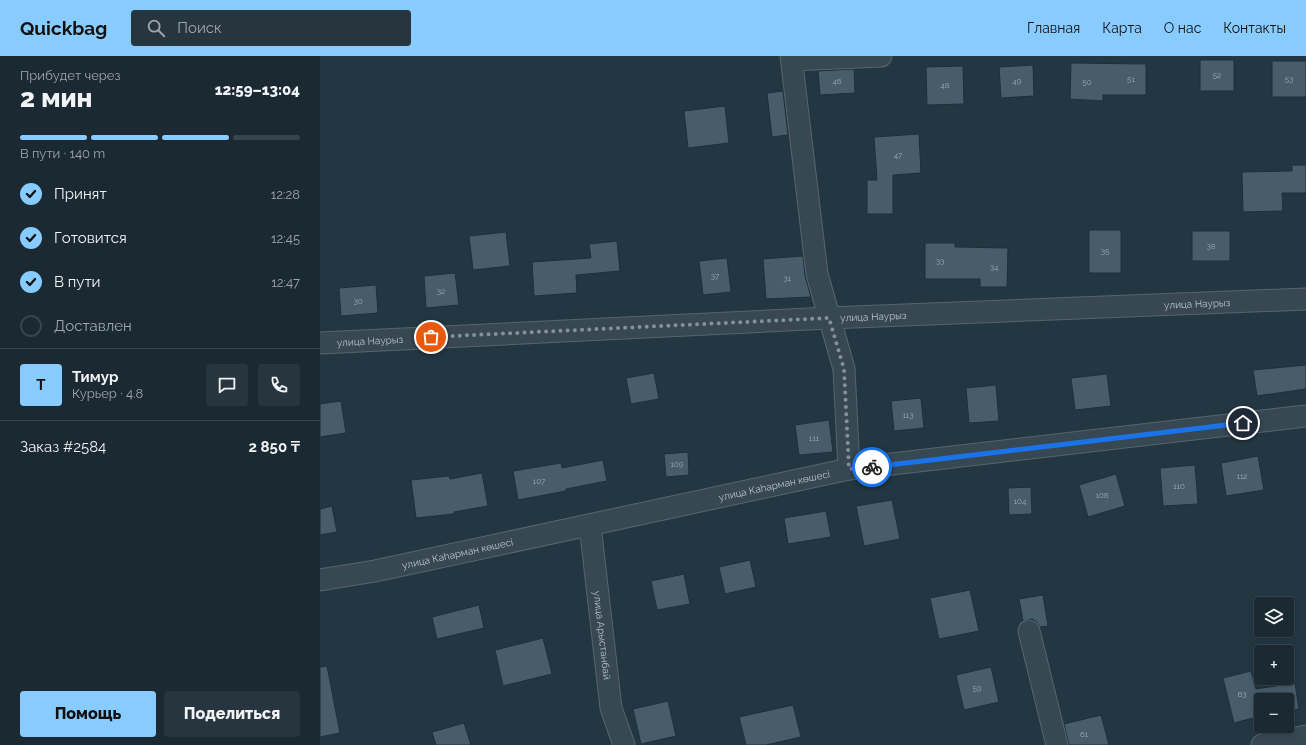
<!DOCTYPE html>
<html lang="ru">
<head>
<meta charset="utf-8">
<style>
  :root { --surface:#1a2932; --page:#27353e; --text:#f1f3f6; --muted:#9fa6ac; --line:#38454d; --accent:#87cbff }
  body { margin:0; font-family:Raleway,sans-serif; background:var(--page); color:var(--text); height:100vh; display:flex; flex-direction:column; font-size:15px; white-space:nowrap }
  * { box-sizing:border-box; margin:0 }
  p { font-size:13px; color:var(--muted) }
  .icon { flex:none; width:22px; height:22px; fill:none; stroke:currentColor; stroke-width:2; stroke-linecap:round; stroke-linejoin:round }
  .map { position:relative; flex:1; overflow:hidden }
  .panel { display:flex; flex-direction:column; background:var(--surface); width:320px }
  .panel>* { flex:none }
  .controls { position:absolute; left:934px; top:541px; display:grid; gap:8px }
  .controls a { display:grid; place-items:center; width:40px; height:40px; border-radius:4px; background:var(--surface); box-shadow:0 2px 6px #0003,0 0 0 1px var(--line); font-size:20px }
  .pin { position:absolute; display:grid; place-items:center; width:34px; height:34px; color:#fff; margin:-17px; border:2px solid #fff; border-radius:50%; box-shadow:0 1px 4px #0007 }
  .courier { position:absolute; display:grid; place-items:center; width:40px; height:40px; margin:-20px; border:3px solid #1a73e8; border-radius:50%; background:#fff; color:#222; box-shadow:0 1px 5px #0007 }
  .head em { font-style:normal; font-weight:800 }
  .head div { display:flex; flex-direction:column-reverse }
  .head { display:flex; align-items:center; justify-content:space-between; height:68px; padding:0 20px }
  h1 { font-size:26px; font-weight:800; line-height:30px }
  .bar { display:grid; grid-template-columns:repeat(4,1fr); gap:6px 4px; align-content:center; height:48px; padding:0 20px }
  .bar i { height:5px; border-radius:3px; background:var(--line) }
  .bar .active { background:var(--accent) }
  .bar p { grid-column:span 4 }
  .line { display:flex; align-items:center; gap:10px; padding:0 20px; border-top:1px solid var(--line) }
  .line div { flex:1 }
  .round { display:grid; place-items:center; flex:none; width:42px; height:42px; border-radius:4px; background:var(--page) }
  ol { padding:0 20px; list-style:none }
  li { display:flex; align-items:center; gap:12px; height:44px }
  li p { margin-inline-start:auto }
  li .icon { padding:4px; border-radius:50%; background:var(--accent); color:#111; stroke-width:4 }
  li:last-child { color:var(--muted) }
  li i { width:22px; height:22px; border:2px solid var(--line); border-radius:50% }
  .primary-button { display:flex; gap:8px; margin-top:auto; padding:8px 20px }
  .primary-button a { flex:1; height:46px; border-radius:4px; background:var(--accent); color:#111; font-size:16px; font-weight:800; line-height:46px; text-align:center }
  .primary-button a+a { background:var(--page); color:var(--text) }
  header { display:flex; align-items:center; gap:24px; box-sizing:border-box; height:56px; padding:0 20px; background:var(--accent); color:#111 }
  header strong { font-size:19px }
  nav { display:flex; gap:22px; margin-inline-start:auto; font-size:14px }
  .search { width:280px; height:36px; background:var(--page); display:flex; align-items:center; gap:10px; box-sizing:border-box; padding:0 14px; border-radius:4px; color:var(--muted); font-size:15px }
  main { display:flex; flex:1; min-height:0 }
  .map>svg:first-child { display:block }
</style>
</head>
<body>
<header>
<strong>Quickbag</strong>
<div class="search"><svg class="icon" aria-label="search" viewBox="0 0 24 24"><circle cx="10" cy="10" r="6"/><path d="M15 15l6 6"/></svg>Поиск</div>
<nav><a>Главная</a><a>Карта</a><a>О нас</a><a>Контакты</a></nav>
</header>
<main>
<section class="panel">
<div class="head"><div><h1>2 мин</h1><p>Прибудет через</p></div><em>12:59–13:04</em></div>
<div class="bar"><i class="active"></i><i class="active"></i><i class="active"></i><i></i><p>В пути · 140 m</p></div>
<ol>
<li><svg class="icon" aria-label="check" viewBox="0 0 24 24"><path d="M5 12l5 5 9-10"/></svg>Принят<p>12:28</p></li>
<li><svg class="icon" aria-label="check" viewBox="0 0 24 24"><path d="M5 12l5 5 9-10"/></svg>Готовится<p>12:45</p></li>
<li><svg class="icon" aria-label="check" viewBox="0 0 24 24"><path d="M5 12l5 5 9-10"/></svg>В пути<p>12:47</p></li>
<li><i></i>Доставлен</li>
</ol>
<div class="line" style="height:72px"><b class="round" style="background:var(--accent);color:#111">Т</b><div><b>Тимур</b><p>Курьер · 4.8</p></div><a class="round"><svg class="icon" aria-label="chat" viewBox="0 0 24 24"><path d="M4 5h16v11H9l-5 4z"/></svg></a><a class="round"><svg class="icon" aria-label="phone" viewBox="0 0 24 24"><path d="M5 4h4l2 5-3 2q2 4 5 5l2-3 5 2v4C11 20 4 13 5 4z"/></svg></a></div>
<div class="line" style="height:52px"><div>Заказ #2584</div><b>2 850 ₸</b></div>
<div class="primary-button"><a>Помощь</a><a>Поделиться</a></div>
</section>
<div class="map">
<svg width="986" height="689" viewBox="0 0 986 689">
  <rect width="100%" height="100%" fill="#233743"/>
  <g fill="#475d6a" stroke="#1e2f3a">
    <rect x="880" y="4" width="34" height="31"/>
    <rect x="952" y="5" width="34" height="36"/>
    <path d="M751 7 826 8V39H783V45L750 43Z"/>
    <path d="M713 9 714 40 681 42 679 11Z"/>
    <path d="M643 10 644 48 607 49 606 11Z"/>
    <path d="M534 13 535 37 500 39 498 15Z"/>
    <path d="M463 35 468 79 452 81 447 37Z"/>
    <path d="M405 50 409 87 368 92 364 55Z"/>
    <path d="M599 78 601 117 573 119V158H547V124H557L554 81Z"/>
    <path d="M972 109H986V137H962L963 155 923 156 922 116 972 115Z"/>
    <rect x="769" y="174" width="32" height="43"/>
    <rect x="872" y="175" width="38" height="30"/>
    <path d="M186 176 190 210 153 214 149 180Z"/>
    <path d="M297 185 300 215 256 219 257 237 214 240 212 206 271 202 269 188Z"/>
    <path d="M605 187H635V191L688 192 687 231H660V223H605Z"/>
    <path d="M483 200 485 220 491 241 446 243 443 203Z"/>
    <path d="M407 202 411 236 383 239 379 205Z"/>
    <path d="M135 217 139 249 106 252 104 220Z"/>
    <path d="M56 229 58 257 21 260 19 232Z"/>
    <path d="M986 309V333L937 340 933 314Z"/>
    <path d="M334 317 339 343 311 348 306 322Z"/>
    <path d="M787 318 791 350 755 354 751 322Z"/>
    <path d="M676 329 679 365 649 367 646 332Z"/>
    <path d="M601 342 604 372 574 375 571 345Z"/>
    <path d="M21 345 26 377 0 381V348Z"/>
    <path d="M509 364 513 396 479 399 475 369Z"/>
    <path d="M368 396 369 419 346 421 344 398Z"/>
    <path d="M938 400 944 434 906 440 901 407Z"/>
    <path d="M283 404 287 425 246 433V435L198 444 193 415 241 407 242 412Z"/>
    <path d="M875 409 878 448 843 450 840 412Z"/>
    <path d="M162 417 168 450 134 456V458L96 462 91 424 129 420 130 423Z"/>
    <path d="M796 418 805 450 768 461 759 429Z"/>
    <path d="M711 431 712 458 689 459 688 432Z"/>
    <path d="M572 444 580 483 544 490 536 450Z"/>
    <path d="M12 450 17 476 0 479V453Z"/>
    <path d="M506 455 511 481 468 488 464 462Z"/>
    <path d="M430 504 436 531 405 538 399 511Z"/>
    <path d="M364 518 370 548 337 554 331 525Z"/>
    <path d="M650 534 659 575 619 583 610 542Z"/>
    <path d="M723 539 728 570 720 571 717 566 712 563 703 565 699 543Z"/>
    <path d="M159 549 164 572 117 583 112 561Z"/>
    <path d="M223 582 232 618 183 630 175 594Z"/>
    <path d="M7 610 20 677 0 681V611Z"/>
    <path d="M671 611 679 646 644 654 636 619Z"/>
    <path d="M931 615 936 633 975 627 979 653 967 655V644H941V660L914 667 903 622Z"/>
    <path d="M348 645 356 680 321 688 313 653Z"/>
    <path d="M473 649 481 681 446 689H426L419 661Z"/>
    <path d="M781 659 789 689H749L744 668Z"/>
    <path d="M144 667 151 689H116L112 676Z"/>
  </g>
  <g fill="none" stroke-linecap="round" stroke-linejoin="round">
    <defs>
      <g id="minor">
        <path d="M471 0 497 218 524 313 529 413"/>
        <path d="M472 4 561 0"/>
        <path id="s1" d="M0 287 509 262 986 243"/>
        <path id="s2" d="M270 469 291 652 304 689"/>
        <path id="s3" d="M0 524 55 515 529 413 986 360"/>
        <path d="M709 575 737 689"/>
        <path d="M942 689 986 680"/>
      </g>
    </defs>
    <use href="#minor" stroke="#566570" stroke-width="23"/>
    <use href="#minor" stroke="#384853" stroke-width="21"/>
  </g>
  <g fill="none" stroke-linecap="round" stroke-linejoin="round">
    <path stroke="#82919d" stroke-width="4" stroke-dasharray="0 7.2" d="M111 281 509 262 524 313 529 413 552 411"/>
    <path stroke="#1a73e8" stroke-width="5" d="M552 411 923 367"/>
  </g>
  <g text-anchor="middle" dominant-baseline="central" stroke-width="3" stroke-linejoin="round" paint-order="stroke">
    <g font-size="8" fill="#9aa9b4">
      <text x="897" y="19">52</text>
      <text x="811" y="23">51</text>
      <text x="969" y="23">53</text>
      <text x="517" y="25">46</text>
      <text x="697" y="25">49</text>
      <text x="767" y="26">50</text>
      <text x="625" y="29">48</text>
      <text x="578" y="99">47</text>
      <text x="891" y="190">38</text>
      <text x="785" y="195">35</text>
      <text x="620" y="205">33</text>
      <text x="674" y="211">34</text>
      <text x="395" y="220">37</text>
      <text x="467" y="222">31</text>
      <text x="121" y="235">32</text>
      <text x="38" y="245">30</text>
      <text x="588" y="359">113</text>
      <text x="494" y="382">111</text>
      <text x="357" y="408">109</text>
      <text x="922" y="420">112</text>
      <text x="219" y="425">107</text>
      <text x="859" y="430">110</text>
      <text x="782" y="439">108</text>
      <text x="700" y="445">104</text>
      <text x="657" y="632">59</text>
      <text x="922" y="638">63</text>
      <text x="764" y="678">61</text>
    </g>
    <g font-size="10" fill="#b5c2cd" stroke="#1c2d38">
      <text stroke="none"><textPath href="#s1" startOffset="878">улица Наурыз</textPath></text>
      <text stroke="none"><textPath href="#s1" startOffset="554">улица Наурыз</textPath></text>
      <text stroke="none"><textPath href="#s1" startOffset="50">улица Наурыз</textPath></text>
      <text stroke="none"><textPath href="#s3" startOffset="464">улица Каһарман көшесі</textPath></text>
      <text stroke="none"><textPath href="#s3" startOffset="140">улица Каһарман көшесі</textPath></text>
      <text stroke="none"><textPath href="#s2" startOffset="111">улица Арыстанбай</textPath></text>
    </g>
  </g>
</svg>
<div class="controls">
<a><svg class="icon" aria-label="layers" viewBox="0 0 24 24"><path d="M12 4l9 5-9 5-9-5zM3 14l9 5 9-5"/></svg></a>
<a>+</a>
<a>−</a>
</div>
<div class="pin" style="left:111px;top:281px;background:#ea580c"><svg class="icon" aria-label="bag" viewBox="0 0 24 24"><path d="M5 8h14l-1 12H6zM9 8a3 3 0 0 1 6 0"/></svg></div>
<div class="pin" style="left:923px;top:367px;background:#1f2937"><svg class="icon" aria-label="home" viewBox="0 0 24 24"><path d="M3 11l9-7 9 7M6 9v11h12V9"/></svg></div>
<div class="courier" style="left:552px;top:411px"><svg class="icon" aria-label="bike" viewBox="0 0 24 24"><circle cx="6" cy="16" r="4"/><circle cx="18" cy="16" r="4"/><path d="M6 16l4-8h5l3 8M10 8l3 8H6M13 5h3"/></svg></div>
</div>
</main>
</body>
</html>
